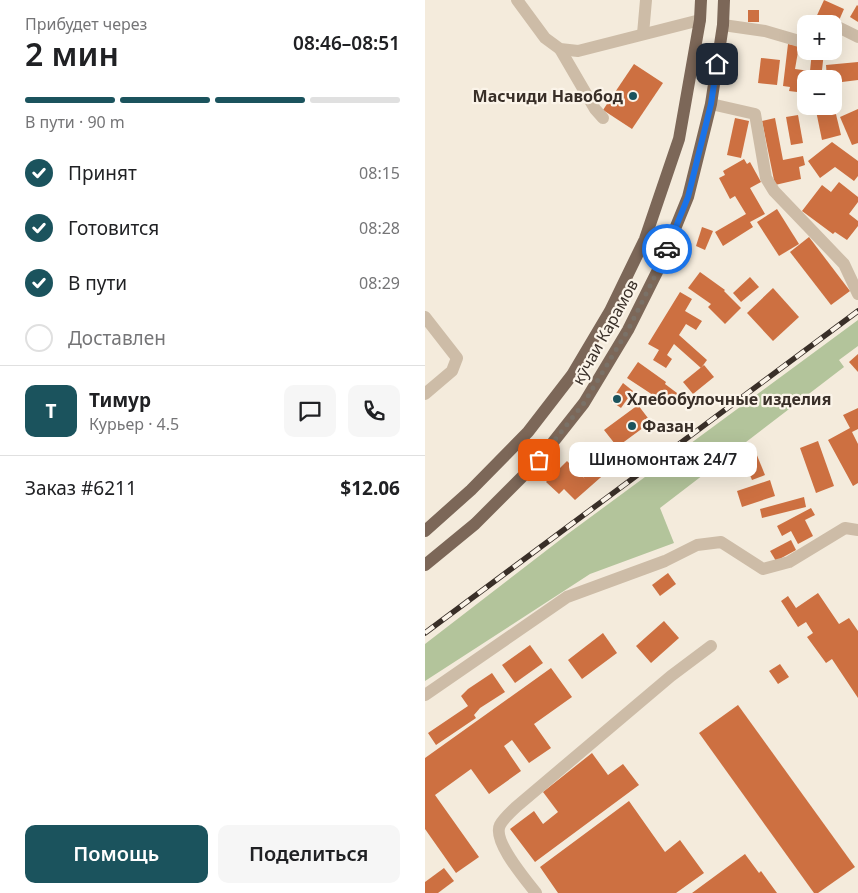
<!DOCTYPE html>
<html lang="ru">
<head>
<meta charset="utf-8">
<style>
  :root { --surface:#fff; --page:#f6f6f6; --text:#202124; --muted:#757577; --line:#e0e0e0; --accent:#1b535d }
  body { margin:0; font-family:"Noto Sans",sans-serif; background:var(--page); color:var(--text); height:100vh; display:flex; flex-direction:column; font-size:19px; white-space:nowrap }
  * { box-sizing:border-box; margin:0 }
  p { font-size:16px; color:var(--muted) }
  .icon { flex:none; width:28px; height:28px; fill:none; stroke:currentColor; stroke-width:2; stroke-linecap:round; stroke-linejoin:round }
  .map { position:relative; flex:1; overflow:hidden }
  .side { display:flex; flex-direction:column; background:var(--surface); width:425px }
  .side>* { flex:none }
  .controls { position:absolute; left:372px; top:15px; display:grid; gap:10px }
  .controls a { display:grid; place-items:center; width:45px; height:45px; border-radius:10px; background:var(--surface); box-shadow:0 5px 20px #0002; font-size:25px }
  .pin { position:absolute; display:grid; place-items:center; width:42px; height:42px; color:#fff; margin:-21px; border-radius:10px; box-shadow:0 2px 8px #0006 }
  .courier { position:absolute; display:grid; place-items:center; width:50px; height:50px; margin:-25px; border:4px solid #1a73e8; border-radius:50%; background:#fff; color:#222; box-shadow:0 1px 6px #0007 }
  .bubble { position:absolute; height:35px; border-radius:10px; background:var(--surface); box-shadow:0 5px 20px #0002; font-size:16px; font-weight:600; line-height:35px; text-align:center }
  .summary em { font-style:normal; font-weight:600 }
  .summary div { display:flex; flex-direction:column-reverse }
  .summary { display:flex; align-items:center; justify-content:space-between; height:85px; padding:0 25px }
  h1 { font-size:32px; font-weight:600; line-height:38px }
  .bar { display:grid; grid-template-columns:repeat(4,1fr); gap:8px 5px; align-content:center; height:60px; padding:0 25px }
  .bar i { height:6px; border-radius:4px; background:var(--line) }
  .bar .on { background:var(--accent) }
  .bar p { grid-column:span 4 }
  .line { display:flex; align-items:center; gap:12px; padding:0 25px; border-top:1px solid var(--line) }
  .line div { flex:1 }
  .round { display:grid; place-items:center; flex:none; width:52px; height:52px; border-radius:10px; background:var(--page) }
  ol { padding:0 25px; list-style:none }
  li { display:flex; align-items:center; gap:15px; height:55px }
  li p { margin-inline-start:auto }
  li .icon { padding:5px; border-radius:50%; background:var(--accent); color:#fff; stroke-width:4 }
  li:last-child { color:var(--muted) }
  li i { width:28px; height:28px; border:2px solid var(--line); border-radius:50% }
  .action { display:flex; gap:10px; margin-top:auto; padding:10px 25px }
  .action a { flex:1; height:58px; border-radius:10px; background:var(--accent); color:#fff; font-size:20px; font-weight:600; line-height:58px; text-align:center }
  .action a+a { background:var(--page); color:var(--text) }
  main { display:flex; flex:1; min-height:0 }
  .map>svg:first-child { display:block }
</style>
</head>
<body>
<main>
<section class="side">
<div class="summary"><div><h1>2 мин</h1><p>Прибудет через</p></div><em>08:46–08:51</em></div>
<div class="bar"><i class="on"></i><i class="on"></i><i class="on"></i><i></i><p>В пути · 90 m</p></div>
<ol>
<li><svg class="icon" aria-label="check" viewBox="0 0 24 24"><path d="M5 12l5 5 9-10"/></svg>Принят<p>08:15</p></li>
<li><svg class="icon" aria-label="check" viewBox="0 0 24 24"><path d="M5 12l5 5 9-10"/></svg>Готовится<p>08:28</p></li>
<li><svg class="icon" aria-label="check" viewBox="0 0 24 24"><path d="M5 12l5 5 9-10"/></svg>В пути<p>08:29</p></li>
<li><i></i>Доставлен</li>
</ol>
<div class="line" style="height:90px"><b class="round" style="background:var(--accent);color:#fff">Т</b><div><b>Тимур</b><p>Курьер · 4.5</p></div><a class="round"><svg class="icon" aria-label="chat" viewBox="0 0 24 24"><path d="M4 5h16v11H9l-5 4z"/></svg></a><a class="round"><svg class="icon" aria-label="phone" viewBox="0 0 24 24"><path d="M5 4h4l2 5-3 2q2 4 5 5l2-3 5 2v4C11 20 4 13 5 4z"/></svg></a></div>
<div class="line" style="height:65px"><div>Заказ #6211</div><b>$12.06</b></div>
<div class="action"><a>Помощь</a><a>Поделиться</a></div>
</section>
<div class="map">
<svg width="433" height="893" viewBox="0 0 433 893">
  <rect width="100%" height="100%" fill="#f4ebdc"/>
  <path fill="#b3c49b" d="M433 320V346L414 360 419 367 235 508 249 543 165 574 0 681V644L144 533Z"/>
  <g fill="#cd7041">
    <path d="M399 0 419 9 409 32V24H388Z"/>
    <path d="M432 5 433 6V22L425 17Z"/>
    <rect x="323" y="10" width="11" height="12"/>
    <path d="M363 44 374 46 370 69 385 71 387 51 399 52 396 79H389L390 72 385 71 384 79H381V89L373 88 372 92 364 91 365 87 358 86Z"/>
    <path d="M336 58 355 60 352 85 333 83Z"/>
    <path d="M433 62V80L409 83V79H402L401 65Z"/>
    <path d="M209 64 238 83 207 129 178 110Z"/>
    <path d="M390 106H409L416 135 397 140Z"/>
    <path d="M433 109V143L427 145 415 117Z"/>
    <path d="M373 115 378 143 366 145 361 117Z"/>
    <path d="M310 118 324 121 316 158 302 155Z"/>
    <path d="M350 118 358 160 378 156 380 165 374 167 376 179 350 185 337 121Z"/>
    <path d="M407 142 433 161V176L429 181 410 167 395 178 383 161Z"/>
    <path d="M319 159 322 164 325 162 336 182 325 188 340 214 325 222 328 227 298 246 290 232 321 214 310 196 305 199 294 178 300 175 298 171Z"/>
    <path d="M414 182 433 197V202L424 214 433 221V226L422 240 410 232 408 234 377 211 397 185 406 192Z"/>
    <path d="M352 209 374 244 354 256 332 222Z"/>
    <path d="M277 227 288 231 280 250 271 246Z"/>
    <path d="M384 237 425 291 406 305 365 252Z"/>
    <path d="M275 272 300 290 299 291 316 308 300 324 283 307 286 304 263 288Z"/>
    <path d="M325 277 334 287 316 302 308 293Z"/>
    <path d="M348 288 374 317 348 341 322 313Z"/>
    <path d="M255 292 267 299 260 311 277 321 271 330 261 324 254 335 282 360 276 368 249 344 242 355 247 359 241 368 228 360 234 350 223 344Z"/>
    <path d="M433 354V372L424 362Z"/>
    <path d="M213 362 241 382 240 384 260 399 256 404 236 390 231 397 202 378Z"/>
    <path d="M279 365 289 377 268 394 258 382Z"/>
    <path d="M198 383 208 391 196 408 186 401Z"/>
    <path d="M213 405 226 422 192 447 200 456 150 500 139 489 134 494 121 482 142 461 160 479 155 473 190 444 179 430Z"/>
    <path d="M433 408V429L427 432 433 444V483L428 486 403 440 425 428 418 415Z"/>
    <path d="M393 441 409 486 391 493 375 448Z"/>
    <path d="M329 448 340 475 327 480 316 453Z"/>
    <path d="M345 480 350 496 317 507 312 491Z"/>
    <path d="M379 497 381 507 337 518 335 509Z"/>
    <path d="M386 508 390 515 380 520 388 536 373 544 366 531 357 536 352 526Z"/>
    <path d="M366 540 371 550 351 561 345 551Z"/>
    <path d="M243 573 251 584 235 596 227 585Z"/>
    <path d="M393 593 414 624 424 618 433 631V698L407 659 401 663 382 637 388 633 381 622 373 627 356 601 363 596 371 608Z"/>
    <path d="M239 621 254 638 226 663 211 646Z"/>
    <path d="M178 633 192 653 157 679 143 660Z"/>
    <path d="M105 645 118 663 90 683 77 665Z"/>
    <path d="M355 664 364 677 353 684 344 671Z"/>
    <path d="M126 668 147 697 109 724 126 748 104 763 87 740 79 746 96 771 64 794 46 769 10 795 54 857 31 873 0 829V758Z"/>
    <path d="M67 673 80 692 55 708 49 715 51 718 11 745 3 733 43 706 36 696 43 689Z"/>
    <path d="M313 705 430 867 393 893H389L274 733Z"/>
    <path d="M167 753 183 775 198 764 214 785 110 862 85 829 109 811 118 824 133 812 118 792Z"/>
    <path d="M204 801 240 852 255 840 279 873 251 893H133L115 867Z"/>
    <path d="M320 854 334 873 336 871 352 893H267Z"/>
    <path d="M19 868 29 881 13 893H0V882Z"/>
  </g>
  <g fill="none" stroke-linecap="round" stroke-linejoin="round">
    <g stroke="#cdbca7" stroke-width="12">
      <path d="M92 0 120 38 135 49 153 51 275 20"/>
      <path d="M298 25 340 31 381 43"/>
      <path d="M218 34 221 0"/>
      <path d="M409 37 413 27 433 37"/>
      <path d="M135 49 170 109 178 118"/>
      <path d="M286 104 330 114 341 178 349 191 419 264 433 294"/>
      <path d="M0 317 32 358 27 371 0 394"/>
      <path d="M0 695 142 597 240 561 272 545 296 542 338 569 364 562 420 528 433 530"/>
      <path d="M111 893C101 880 67 841 75 825 78 819 86 812 91 807L246 676 286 646"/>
    </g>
    <g stroke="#7c6758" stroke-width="12">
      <path d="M0 531 46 490 103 432 147 375 185 311 220 239 254 139 275 20 276 0"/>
      <path d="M0 565 50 524 114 460 159 403 203 330 234 268 263 197 286 104 298 25 299 0"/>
    </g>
    <defs>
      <path id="rail" d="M0 633 433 311"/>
    </defs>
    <use href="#rail" stroke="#392f28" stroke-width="5.5"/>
    <use href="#rail" stroke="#fbf4e9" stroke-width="4" stroke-dasharray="11" stroke-linecap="butt"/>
  </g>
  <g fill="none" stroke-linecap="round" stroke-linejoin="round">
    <path stroke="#7a7167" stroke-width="5" stroke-dasharray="0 9" d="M114 460 159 403 168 388 203 330 234 268 242 249"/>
    <path stroke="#1a73e8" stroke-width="6" d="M242 249 263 197 286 104 292 64"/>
  </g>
  <g fill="#1b535d" stroke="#fbf4e9" stroke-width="2">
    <circle cx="208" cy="96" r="5"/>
    <circle cx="192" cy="399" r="5"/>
    <circle cx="207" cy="426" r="5"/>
  </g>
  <g text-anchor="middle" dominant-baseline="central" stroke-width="4.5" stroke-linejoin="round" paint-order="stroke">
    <g font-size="16" font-weight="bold" fill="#392f28" stroke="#fbf4e9" text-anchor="start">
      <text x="198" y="96" text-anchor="end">Масчиди Навобод</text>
      <text x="202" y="399">Хлебобулочные изделия</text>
      <text x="217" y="426">Фазан</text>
    </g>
    <g font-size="16" fill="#392f28" stroke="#fbf4e9">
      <text transform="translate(180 332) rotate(-61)">кӯчаи Карамов</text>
    </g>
  </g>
</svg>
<div class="controls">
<a>+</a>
<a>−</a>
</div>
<div class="pin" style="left:114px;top:460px;background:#ea580c"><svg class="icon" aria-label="bag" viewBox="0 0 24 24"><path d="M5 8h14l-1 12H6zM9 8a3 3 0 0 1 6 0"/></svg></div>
<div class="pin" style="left:292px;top:64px;background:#1f2937"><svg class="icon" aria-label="home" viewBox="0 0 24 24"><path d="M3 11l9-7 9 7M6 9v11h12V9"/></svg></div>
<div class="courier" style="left:242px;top:249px"><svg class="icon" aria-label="car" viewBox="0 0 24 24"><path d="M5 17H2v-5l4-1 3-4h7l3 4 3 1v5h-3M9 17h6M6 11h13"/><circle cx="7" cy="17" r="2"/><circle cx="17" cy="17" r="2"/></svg></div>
<div class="bubble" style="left:144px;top:442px;width:188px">Шиномонтаж 24/7</div>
</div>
</main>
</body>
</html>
